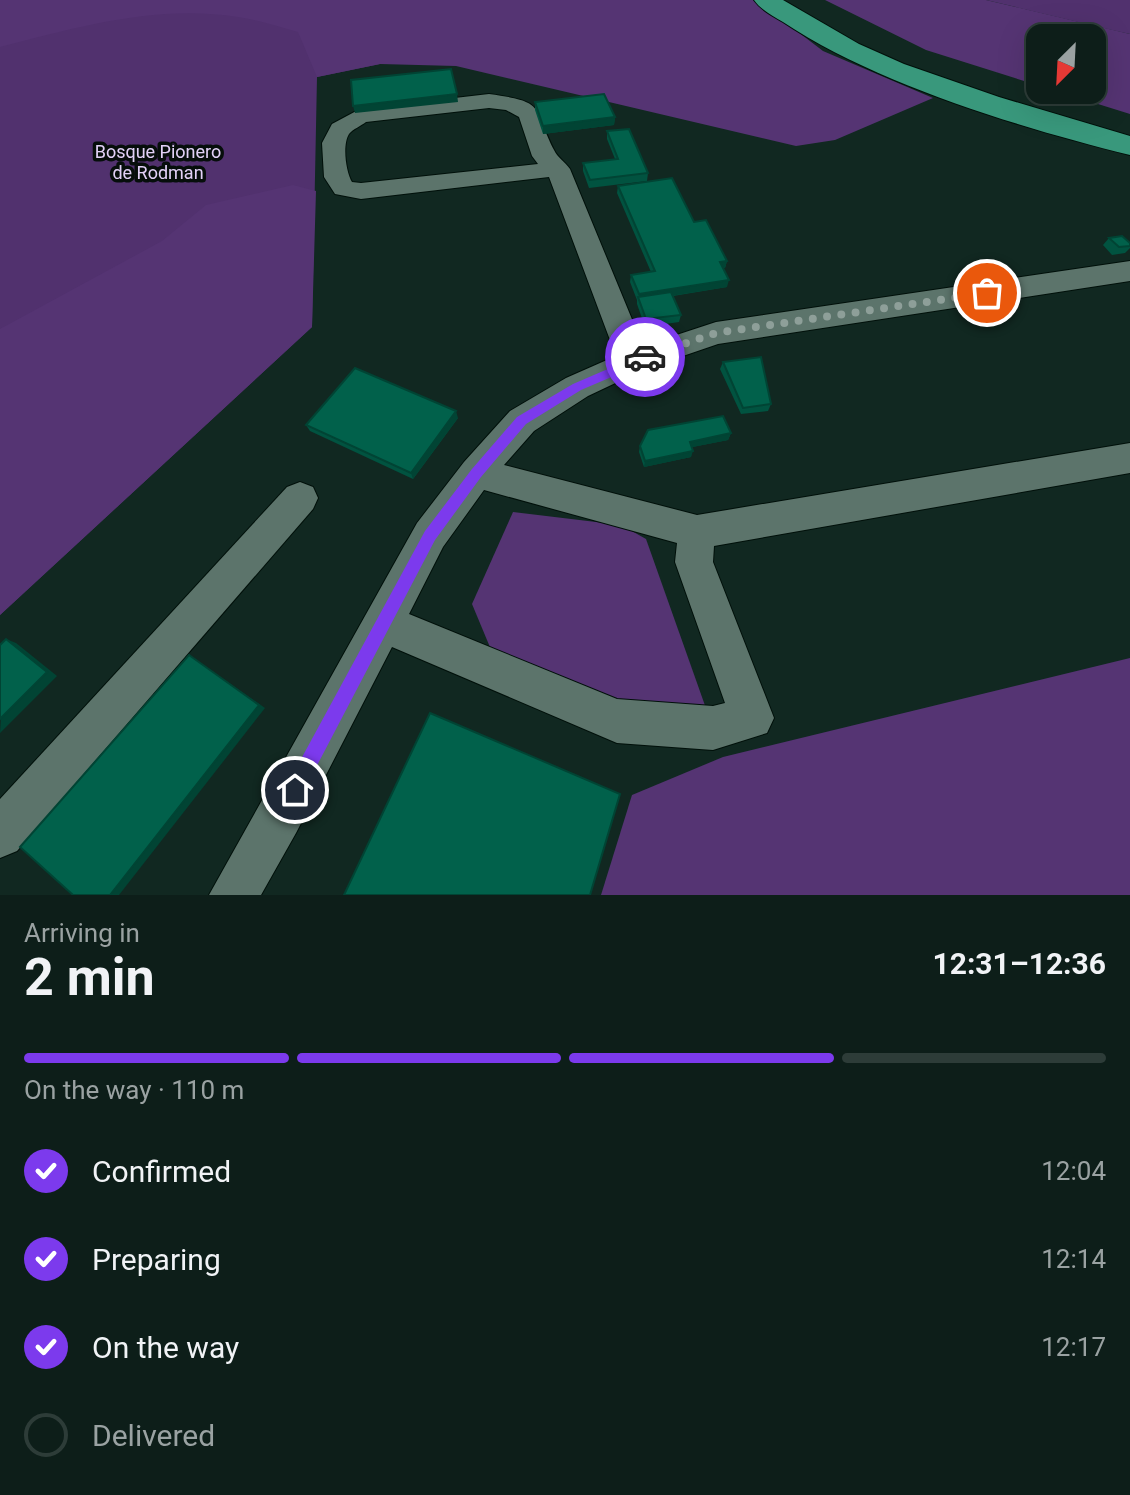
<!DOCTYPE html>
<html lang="en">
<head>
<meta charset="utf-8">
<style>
  :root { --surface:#0d1e19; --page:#162722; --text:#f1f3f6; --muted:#9aa2a2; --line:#2d3c38; --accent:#7c3aed }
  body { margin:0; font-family:Roboto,sans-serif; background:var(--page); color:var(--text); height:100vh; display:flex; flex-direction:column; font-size:30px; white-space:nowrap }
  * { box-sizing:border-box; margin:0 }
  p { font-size:26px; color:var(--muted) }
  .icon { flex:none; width:44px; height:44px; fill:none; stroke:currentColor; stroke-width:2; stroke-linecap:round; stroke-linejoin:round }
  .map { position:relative; height:895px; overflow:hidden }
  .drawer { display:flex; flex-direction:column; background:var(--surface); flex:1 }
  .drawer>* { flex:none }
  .needle { width:52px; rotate:204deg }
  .tools { position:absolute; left:1026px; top:24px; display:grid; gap:16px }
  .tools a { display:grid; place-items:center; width:80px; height:80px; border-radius:16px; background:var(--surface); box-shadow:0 8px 32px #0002,0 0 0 2px var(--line); font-size:40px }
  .pin { position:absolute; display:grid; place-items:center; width:68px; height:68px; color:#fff; margin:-34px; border:4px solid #fff; border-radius:50%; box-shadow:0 2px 8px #0007 }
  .courier { position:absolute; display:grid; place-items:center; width:80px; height:80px; margin:-40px; border:6px solid #7c3aed; border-radius:50%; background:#fff; color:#222; box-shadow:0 2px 10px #0007 }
  .overview em { font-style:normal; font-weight:700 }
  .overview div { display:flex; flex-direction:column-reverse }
  .overview { display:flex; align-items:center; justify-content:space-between; height:136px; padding:0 24px }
  h1 { font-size:52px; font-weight:700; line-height:60px }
  .bar { display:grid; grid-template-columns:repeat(4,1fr); gap:12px 8px; align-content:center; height:96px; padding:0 24px }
  .bar i { height:10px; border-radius:6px; background:var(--line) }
  .bar .on { background:var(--accent) }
  .bar p { grid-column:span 4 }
  ol { padding:0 24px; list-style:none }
  li { display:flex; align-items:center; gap:24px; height:88px }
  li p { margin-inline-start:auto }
  li .icon { padding:8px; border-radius:50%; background:var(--accent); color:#fff; stroke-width:4 }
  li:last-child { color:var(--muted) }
  li i { width:44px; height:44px; border:4px solid var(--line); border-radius:50% }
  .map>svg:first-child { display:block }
</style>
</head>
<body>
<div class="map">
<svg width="1130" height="895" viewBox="0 0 1130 895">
  <rect width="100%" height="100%" fill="#112821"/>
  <g fill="#51316e">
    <path d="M0 0H407L380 64 317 77 312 327 0 615Z"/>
    <path d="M986 0H1130V34L1112 30Z"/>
  </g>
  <g fill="#553473">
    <path d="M0 0H756L823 51 933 98 835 140 796 146 456 66 380 64 317 77 298 32C279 27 258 20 238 17 158 4 77 27 0 47Z"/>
    <path d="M825 0H986L1130 34V114L1053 90H1092V38H1040V86L926 50Z"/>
    <path d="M293 185 316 191 312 327 0 615V329L162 241 206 205Z"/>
    <path d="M513 512 621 525 646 539 708 714 629 707 492 652 472 604Z"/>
    <path d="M1130 658V895H601L632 795 723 757Z"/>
  </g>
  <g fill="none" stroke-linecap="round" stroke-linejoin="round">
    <defs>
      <g id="minor">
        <path d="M489 94C547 102 532 106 554 150 557 157 565 162 570 169L643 346 716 322 1130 261V281L718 344 645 369 588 396 534 431 504 465 697 515 1130 443V473L714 546 713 562 774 718 767 733 713 750 617 743 392 647 296 833 261 895H209L417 523 464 462 510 411 566 378 616 356 549 177 361 199 335 194 324 177 322 143 332 124 360 109ZM489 108 506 110 519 117 532 156 538 164 361 183 352 182C346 172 342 145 349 134 353 129 361 126 366 122ZM484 490 677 543 675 562 725 703 713 706 617 699 409 614 443 547Z"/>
        <path d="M300 482 313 487 318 498 313 509 17 851 0 858V799L287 487Z"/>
      </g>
      <path id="highway" d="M754 0H783L859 44 904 64 999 97 1130 136V155C1021 128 876 84 783 22 773 16 761 10 754 0Z"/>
    </defs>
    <use href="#minor" stroke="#00100a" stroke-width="2"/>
    <use href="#highway" stroke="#00100a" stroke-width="2"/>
    <use href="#minor" fill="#5c746b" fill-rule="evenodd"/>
    <use href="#highway" fill="#39987c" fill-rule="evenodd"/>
  </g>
  <g fill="#015340">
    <path d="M535 102 615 117 614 125 543 134 535 110Z"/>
    <path d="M607 131 648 173 647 181 589 188 583 171V163L615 159 607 139Z"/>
    <path d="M618 186 694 222 727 261 725 268H723L727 287 673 296 681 315 679 322 645 327 637 304V300L630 282 631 275 651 272 617 193Z"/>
    <path d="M1109 238 1130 243V248L1125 253 1112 255 1103 245Z"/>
    <path d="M723 362 771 404 768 411 741 414 720 369Z"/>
    <path d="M458 418 413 479 310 431 306 425Z"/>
    <path d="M731 433 728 440 692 447 691 457 644 467 639 452 640 446Z"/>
  </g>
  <g fill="#014434">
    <path d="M457 94 458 102 355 113 353 106Z"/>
    <path d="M615 117 614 125 543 134V126Z"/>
    <path d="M727 261 725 268 718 269 720 262Z"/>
    <path d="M729 280 727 287 639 301 638 299 639 294Z"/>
    <path d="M456 411 458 418 413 479 411 473Z"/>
    <path d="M731 433 728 440 688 448 690 442Z"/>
    <path d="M693 451 691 457 644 467 645 461Z"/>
    <path d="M6 639 16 643 57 676 0 733Z"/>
    <path d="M189 655 265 708 119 895H110Z"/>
  </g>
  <g fill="#01614b" stroke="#014434" stroke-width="2">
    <path d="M451 69 457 94 353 106 351 80Z"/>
    <path d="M604 94 615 117 543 126 535 102Z"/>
    <path d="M629 129 648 173 590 180 583 163 618 159 607 131Z"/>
    <path d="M672 178 694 222 706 220 727 261 720 262 729 280 639 294 631 275 655 271 618 186Z"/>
    <path d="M1122 236 1130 243V246L1119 247 1109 238Z"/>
    <path d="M671 292 681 315 646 319 638 297Z"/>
    <path d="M761 357 771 404 743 408 723 362Z"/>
    <path d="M355 368 456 411 411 473 306 425Z"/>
    <path d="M723 416 731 433 690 442 693 451 645 461 640 446 648 430Z"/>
    <path d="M6 639 47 672 0 719V645Z"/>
    <path d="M189 655 259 705 110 895H73L20 847Z"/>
    <path d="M430 713 620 794 590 895H344Z"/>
  </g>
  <path fill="#7c3aed" d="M645 353 649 354V361L581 390 526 424 481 477 435 540 301 796 295 798 288 796 286 790 288 783 425 531 472 469 517 417 573 384Z"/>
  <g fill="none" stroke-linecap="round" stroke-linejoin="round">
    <path stroke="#8e9f99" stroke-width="8" stroke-dasharray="0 14.4" d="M645 357 716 333 987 293"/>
  </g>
  <g text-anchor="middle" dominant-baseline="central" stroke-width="7" stroke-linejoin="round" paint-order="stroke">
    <g font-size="18" fill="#e2d1f7" stroke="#060e0b">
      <text x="158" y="151">Bosque Pionero<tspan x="158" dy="21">de Rodman</tspan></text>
    </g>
  </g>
</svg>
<div class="tools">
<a><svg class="needle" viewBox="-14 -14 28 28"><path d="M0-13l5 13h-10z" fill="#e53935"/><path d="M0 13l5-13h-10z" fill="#9aa2a2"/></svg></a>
</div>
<div class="pin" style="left:987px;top:293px;background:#ea580c"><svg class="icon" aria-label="bag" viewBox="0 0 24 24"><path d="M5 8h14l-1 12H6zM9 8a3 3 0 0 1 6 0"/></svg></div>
<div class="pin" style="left:295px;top:790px;background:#1f2937"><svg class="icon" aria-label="home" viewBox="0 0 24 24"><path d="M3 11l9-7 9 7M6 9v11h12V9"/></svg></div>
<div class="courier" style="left:645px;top:357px"><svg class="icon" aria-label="car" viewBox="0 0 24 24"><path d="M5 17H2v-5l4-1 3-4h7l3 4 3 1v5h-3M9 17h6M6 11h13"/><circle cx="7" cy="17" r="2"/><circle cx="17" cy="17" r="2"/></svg></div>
</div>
<section class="drawer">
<div class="overview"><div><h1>2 min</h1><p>Arriving in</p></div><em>12:31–12:36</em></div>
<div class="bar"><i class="on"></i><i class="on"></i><i class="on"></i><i></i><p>On the way · 110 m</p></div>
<ol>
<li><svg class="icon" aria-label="check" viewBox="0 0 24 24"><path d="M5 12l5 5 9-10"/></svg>Confirmed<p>12:04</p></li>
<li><svg class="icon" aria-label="check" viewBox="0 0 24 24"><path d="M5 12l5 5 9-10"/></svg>Preparing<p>12:14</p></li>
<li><svg class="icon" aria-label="check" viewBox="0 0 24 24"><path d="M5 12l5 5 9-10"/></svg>On the way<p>12:17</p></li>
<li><i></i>Delivered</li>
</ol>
</section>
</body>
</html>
